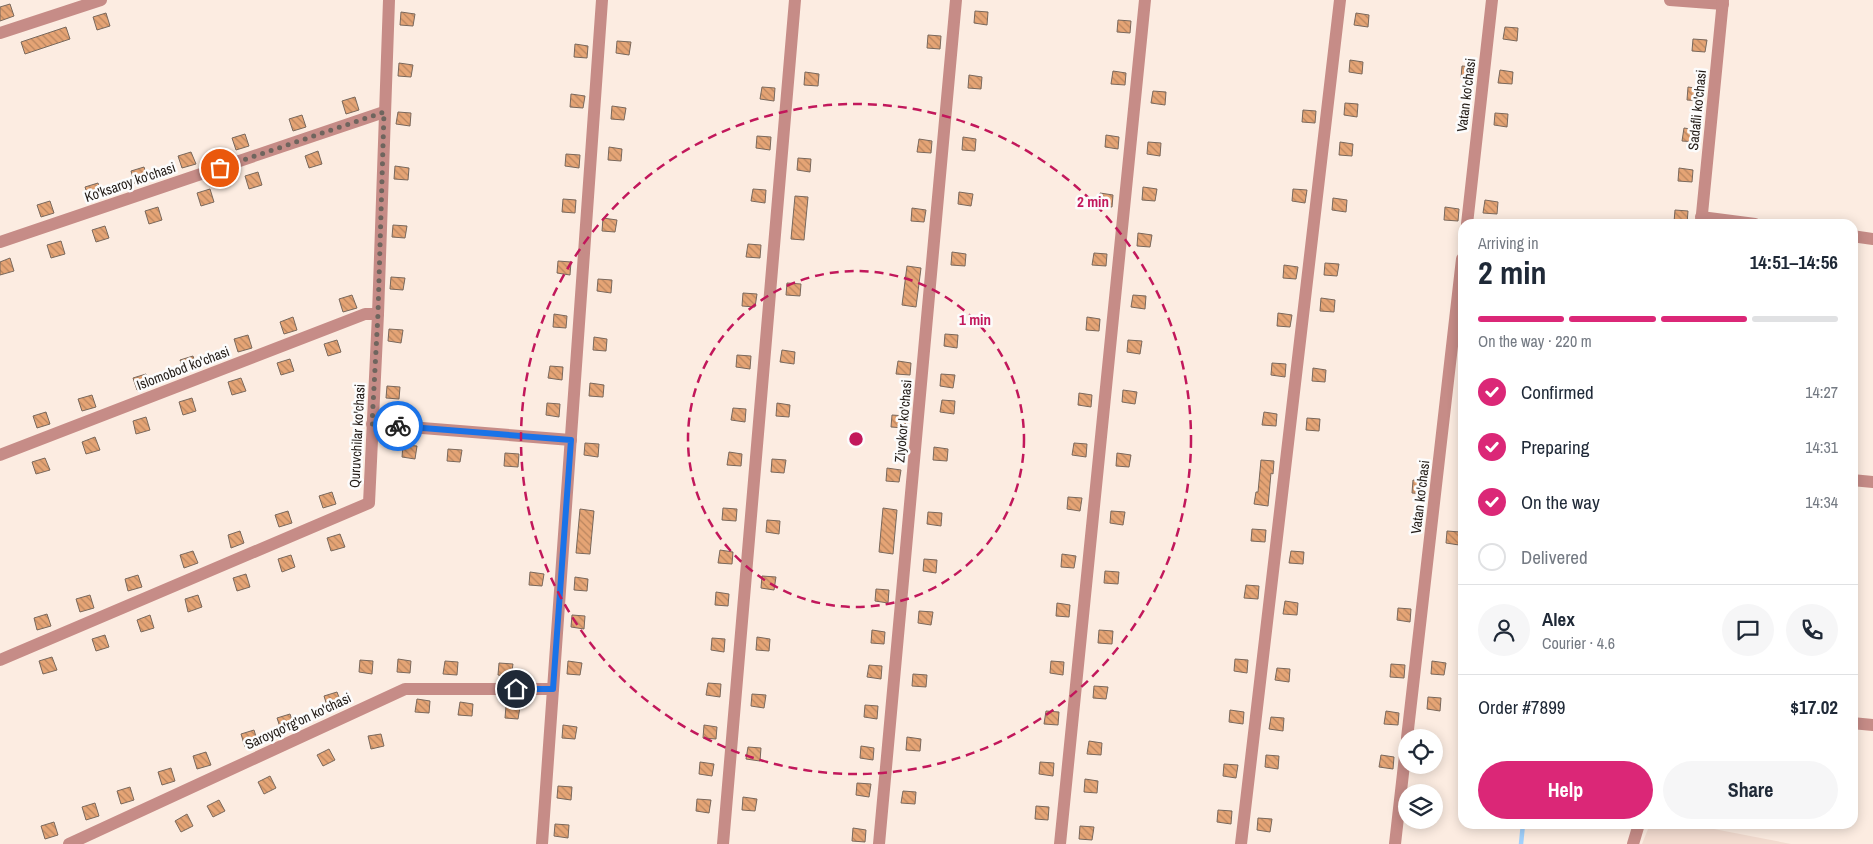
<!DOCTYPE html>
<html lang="en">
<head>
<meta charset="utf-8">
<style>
  :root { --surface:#fff; --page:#f6f6f7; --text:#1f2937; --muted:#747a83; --line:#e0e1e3; --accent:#db2777 }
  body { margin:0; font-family:"Archivo Narrow",sans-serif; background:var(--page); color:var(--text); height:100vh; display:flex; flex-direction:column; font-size:19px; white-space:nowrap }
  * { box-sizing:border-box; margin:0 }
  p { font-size:16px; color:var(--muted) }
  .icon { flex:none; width:28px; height:28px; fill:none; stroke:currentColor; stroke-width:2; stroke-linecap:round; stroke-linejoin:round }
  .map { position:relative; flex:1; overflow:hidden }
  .side { position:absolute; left:1458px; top:219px; width:400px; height:610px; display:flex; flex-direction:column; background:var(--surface); border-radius:15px; box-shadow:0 2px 12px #0003 }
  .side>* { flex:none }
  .controls { position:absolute; left:1398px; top:729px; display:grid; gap:10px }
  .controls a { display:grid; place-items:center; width:45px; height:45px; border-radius:50%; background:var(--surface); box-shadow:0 2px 12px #0003; font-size:25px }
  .pin { position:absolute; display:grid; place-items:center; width:42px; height:42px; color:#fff; margin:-21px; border:2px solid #fff; border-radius:50%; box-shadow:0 1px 5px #0007 }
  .courier { position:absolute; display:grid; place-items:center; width:50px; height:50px; margin:-25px; border:4px solid #1a73e8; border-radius:50%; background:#fff; color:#222; box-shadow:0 1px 6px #0007 }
  .summary em { font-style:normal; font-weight:800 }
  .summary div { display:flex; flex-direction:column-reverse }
  .summary { display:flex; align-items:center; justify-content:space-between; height:85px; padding:0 20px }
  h1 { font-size:32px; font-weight:800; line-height:38px }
  .bar { display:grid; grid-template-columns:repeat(4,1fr); gap:8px 5px; align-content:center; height:60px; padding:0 20px }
  .bar i { height:6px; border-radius:4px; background:var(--line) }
  .bar .on { background:var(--accent) }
  .bar p { grid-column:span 4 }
  .line { display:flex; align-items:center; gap:12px; padding:0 20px; border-top:1px solid var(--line) }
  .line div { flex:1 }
  .round { display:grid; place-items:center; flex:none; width:52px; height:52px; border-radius:26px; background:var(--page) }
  ol { padding:0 20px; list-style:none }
  li { display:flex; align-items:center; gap:15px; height:55px }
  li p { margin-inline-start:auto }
  li .icon { padding:5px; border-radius:50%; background:var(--accent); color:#fff; stroke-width:4 }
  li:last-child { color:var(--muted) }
  li i { width:28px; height:28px; border:2px solid var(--line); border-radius:50% }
  .action { display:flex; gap:10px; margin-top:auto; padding:10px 20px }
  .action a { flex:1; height:58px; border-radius:30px; background:var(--accent); color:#fff; font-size:20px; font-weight:800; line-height:58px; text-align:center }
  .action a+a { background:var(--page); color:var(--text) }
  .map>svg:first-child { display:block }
</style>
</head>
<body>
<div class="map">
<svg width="1873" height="844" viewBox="0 0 1873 844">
  <defs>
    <pattern id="building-back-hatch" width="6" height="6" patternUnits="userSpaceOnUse" patternTransform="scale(1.25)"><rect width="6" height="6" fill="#e5a475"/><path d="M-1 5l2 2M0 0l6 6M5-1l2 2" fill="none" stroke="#b9855f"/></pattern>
  </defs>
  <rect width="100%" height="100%" fill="#fcece1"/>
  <path fill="#f3dcd0" d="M1650 824H1688L1791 844H1642Z"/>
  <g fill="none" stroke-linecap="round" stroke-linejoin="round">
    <path stroke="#a1d1fd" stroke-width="4.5" d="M1521 844 1523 824"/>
  </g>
  <g fill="url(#building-back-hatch)" stroke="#79685c">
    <path d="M10 4 14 16 0 21V7Z"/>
    <path d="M975 11 988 12 987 25 974 23Z"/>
    <path d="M401 12 415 14 413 26 400 25Z"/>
    <path d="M106 13 110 26 97 30 93 17Z"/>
    <path d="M1356 13 1369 15 1368 27 1354 25Z"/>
    <path d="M1118 20 1131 21 1130 33 1117 32Z"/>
    <path d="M66 27 70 39 25 54 21 42Z"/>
    <path d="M1505 27 1518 28 1517 41 1503 39Z"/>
    <path d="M928 35 941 36 940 49 927 48Z"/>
    <path d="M1693 39 1707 40 1705 52 1692 51Z"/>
    <path d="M617 41 631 42 629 55 616 53Z"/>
    <path d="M575 44 588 46 587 58 574 57Z"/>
    <path d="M1350 60 1363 62 1362 74 1349 72Z"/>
    <path d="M399 63 413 65 411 77 398 76Z"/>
    <path d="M1462 66 1475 67 1474 80 1461 78Z"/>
    <path d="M1500 70 1513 72 1512 84 1498 83Z"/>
    <path d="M1113 71 1126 73 1125 85 1111 84Z"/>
    <path d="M805 72 819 74 818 86 804 85Z"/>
    <path d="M969 75 982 77 981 89 968 88Z"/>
    <path d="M762 87 775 88 774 101 760 99Z"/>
    <path d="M1688 87 1701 89 1700 101 1687 100Z"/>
    <path d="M1153 91 1166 92 1165 105 1151 103Z"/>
    <path d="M571 94 585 96 583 108 570 107Z"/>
    <path d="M355 97 359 110 346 114 342 101Z"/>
    <path d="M1345 103 1358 104 1357 117 1344 115Z"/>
    <path d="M612 106 626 108 624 120 611 119Z"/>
    <path d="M1303 110 1316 111 1315 123 1302 122Z"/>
    <path d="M398 112 411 113 410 126 396 124Z"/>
    <path d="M1495 113 1508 114 1507 127 1494 125Z"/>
    <path d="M302 115 306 127 293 131 289 119Z"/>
    <path d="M1684 128 1697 130 1696 142 1682 141Z"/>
    <path d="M245 134 249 146 236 150 232 138Z"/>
    <path d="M1106 135 1119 137 1118 149 1105 147Z"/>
    <path d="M757 136 771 137 770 150 756 148Z"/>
    <path d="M963 137 976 139 975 151 962 150Z"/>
    <path d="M919 139 932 141 931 153 917 152Z"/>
    <path d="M1148 142 1161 143 1160 156 1147 154Z"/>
    <path d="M1340 142 1353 144 1352 156 1339 155Z"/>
    <path d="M609 147 622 149 621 161 608 160Z"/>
    <path d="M318 151 322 164 309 168 305 156Z"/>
    <path d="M191 152 196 164 182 168 178 156Z"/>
    <path d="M566 154 580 155 579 168 565 166Z"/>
    <path d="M798 158 811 159 810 172 797 170Z"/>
    <path d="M395 166 409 168 408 180 394 179Z"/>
    <path d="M144 167 148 180 135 184 131 171Z"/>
    <path d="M1679 168 1693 170 1692 182 1678 181Z"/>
    <path d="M258 172 262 185 249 189 245 176Z"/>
    <path d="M98 183 102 195 89 199 85 187Z"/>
    <path d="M1143 187 1157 189 1155 201 1142 200Z"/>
    <path d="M210 189 214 202 201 206 197 193Z"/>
    <path d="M753 189 766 190 765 203 751 201Z"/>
    <path d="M1293 189 1307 190 1305 203 1292 201Z"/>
    <path d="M959 192 973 194 971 206 958 204Z"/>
    <path d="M1100 193 1113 195 1112 207 1099 206Z"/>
    <path d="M795 196 808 197 804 240 791 239Z"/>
    <path d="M1333 198 1347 200 1346 212 1332 210Z"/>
    <path d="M563 199 576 200 575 213 562 212Z"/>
    <path d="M1485 200 1498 202 1497 214 1483 213Z"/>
    <path d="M50 201 54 213 41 217 37 205Z"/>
    <path d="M158 207 162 220 149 224 145 211Z"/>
    <path d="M1445 207 1459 209 1458 221 1444 220Z"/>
    <path d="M912 208 926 210 924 222 911 221Z"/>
    <path d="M1675 210 1688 211 1687 224 1674 222Z"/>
    <path d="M603 218 617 220 615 232 602 231Z"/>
    <path d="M393 225 407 226 405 238 392 237Z"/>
    <path d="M105 226 109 238 96 242 92 230Z"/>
    <path d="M1138 233 1152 235 1150 247 1137 246Z"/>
    <path d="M61 241 65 254 51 258 47 245Z"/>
    <path d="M748 244 761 245 760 258 746 257Z"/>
    <path d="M952 252 966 254 965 266 951 265Z"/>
    <path d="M1094 253 1107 254 1106 266 1092 265Z"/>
    <path d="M10 258 14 271 0 275V262Z"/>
    <path d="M558 261 571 262 570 275 557 273Z"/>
    <path d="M1325 263 1339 264 1337 276 1324 275Z"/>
    <path d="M1284 265 1298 267 1296 279 1283 278Z"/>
    <path d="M907 266 921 268 916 307 902 305Z"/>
    <path d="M391 277 405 278 403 290 390 289Z"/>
    <path d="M598 279 612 280 611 293 597 291Z"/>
    <path d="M787 283 801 284 800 296 786 295Z"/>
    <path d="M743 293 757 294 755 307 742 306Z"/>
    <path d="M352 295 357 308 343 312 339 299Z"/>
    <path d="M1133 295 1146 296 1145 309 1131 307Z"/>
    <path d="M1321 298 1335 300 1334 312 1320 311Z"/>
    <path d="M1278 313 1292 315 1290 327 1277 326Z"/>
    <path d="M554 314 567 316 566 328 553 327Z"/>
    <path d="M293 317 297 330 284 334 280 322Z"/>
    <path d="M1087 317 1100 319 1099 331 1086 330Z"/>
    <path d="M389 329 403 330 401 343 388 341Z"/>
    <path d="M945 334 958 335 957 348 944 346Z"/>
    <path d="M248 335 252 348 238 352 234 339Z"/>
    <path d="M594 337 607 339 606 351 593 350Z"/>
    <path d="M337 340 341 352 328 356 324 344Z"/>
    <path d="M1128 340 1142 341 1140 354 1127 352Z"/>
    <path d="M782 350 795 352 794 364 780 362Z"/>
    <path d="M737 355 751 356 750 369 736 367Z"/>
    <path d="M193 356 197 368 184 372 180 360Z"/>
    <path d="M290 359 294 371 281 375 277 363Z"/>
    <path d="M898 361 911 363 910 375 896 374Z"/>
    <path d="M1272 363 1286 364 1285 377 1271 375Z"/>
    <path d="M550 366 563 367 562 380 548 378Z"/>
    <path d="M1313 368 1326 370 1325 382 1312 381Z"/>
    <path d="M146 374 150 386 137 390 133 378Z"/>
    <path d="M941 374 955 375 953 388 940 386Z"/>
    <path d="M241 378 246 391 232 395 228 382Z"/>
    <path d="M590 383 604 385 603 397 589 396Z"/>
    <path d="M387 386 400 387 399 399 386 398Z"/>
    <path d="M1123 390 1137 392 1135 404 1122 402Z"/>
    <path d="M1079 393 1092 395 1091 407 1078 405Z"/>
    <path d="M92 395 96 407 82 411 78 399Z"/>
    <path d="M192 398 196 411 183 415 179 402Z"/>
    <path d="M942 400 955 401 954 414 940 412Z"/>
    <path d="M547 403 560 404 559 417 546 415Z"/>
    <path d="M777 403 790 405 789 417 776 416Z"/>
    <path d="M733 408 746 409 745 422 731 420Z"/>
    <path d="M46 412 50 424 37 428 33 416Z"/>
    <path d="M1264 412 1277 414 1276 426 1262 425Z"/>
    <path d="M892 415 906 416 905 428 891 427Z"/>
    <path d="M146 417 150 430 136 434 133 421Z"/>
    <path d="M1307 418 1320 419 1319 431 1306 430Z"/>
    <path d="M95 437 100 450 86 454 82 442Z"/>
    <path d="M585 443 599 444 598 457 584 455Z"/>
    <path d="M1074 443 1087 444 1086 457 1072 455Z"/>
    <path d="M403 445 417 446 415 459 402 457Z"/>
    <path d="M934 447 948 449 947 461 933 460Z"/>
    <path d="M448 449 462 450 460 462 447 461Z"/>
    <path d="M729 452 742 454 741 466 727 465Z"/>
    <path d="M505 453 519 454 518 467 504 466Z"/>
    <path d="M1117 453 1131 455 1129 467 1116 466Z"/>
    <path d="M45 458 50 470 36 474 32 462Z"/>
    <path d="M772 459 786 460 784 473 771 472Z"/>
    <path d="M1261 460 1274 461 1273 474 1271 473 1268 506 1254 504 1256 492H1258Z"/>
    <path d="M887 468 901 470 899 482 886 481Z"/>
    <path d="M1413 480 1426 482 1425 494 1412 493Z"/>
    <path d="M332 492 336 504 323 508 319 496Z"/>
    <path d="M1068 497 1082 498 1080 511 1067 509Z"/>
    <path d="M723 508 737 509 736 521 722 520Z"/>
    <path d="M883 508 897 510 893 554 879 552Z"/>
    <path d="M580 509 594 511 590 554 576 553Z"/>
    <path d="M288 511 292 523 279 527 275 515Z"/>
    <path d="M1111 511 1125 512 1123 525 1110 523Z"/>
    <path d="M928 512 942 513 941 526 927 524Z"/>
    <path d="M767 520 780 521 779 534 766 532Z"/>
    <path d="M1252 529 1266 530 1265 542 1251 541Z"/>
    <path d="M240 531 244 543 231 548 228 535Z"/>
    <path d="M1447 531 1460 532 1459 545 1446 543Z"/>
    <path d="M340 534 345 547 331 551 327 538Z"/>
    <path d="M720 550 733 552 732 564 718 563Z"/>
    <path d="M193 551 198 563 184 568 180 555Z"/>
    <path d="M1291 551 1304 552 1303 564 1289 563Z"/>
    <path d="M1062 554 1076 556 1074 568 1061 567Z"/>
    <path d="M291 555 295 567 282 572 278 559Z"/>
    <path d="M924 559 937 560 936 573 923 571Z"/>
    <path d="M1105 571 1119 572 1118 584 1104 583Z"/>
    <path d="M530 572 544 574 542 586 529 585Z"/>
    <path d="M246 574 250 587 237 591 233 578Z"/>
    <path d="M138 575 142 587 128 591 125 579Z"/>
    <path d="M762 576 776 577 774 590 761 588Z"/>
    <path d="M575 577 588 579 587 591 574 590Z"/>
    <path d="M1246 585 1259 586 1258 599 1244 598Z"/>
    <path d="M876 589 889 590 888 603 875 601Z"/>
    <path d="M716 592 729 594 728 606 715 605Z"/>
    <path d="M90 595 94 608 80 612 76 599Z"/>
    <path d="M198 595 202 607 188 612 185 599Z"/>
    <path d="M1285 601 1298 603 1297 615 1283 614Z"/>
    <path d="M1057 603 1070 605 1069 617 1056 616Z"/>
    <path d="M1398 608 1411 609 1410 622 1397 620Z"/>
    <path d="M919 611 933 612 931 625 918 623Z"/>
    <path d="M47 614 51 626 37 630 34 618Z"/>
    <path d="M150 615 154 628 141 632 137 620Z"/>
    <path d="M572 615 585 616 584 629 571 627Z"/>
    <path d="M872 630 885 632 884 644 871 643Z"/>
    <path d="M1099 630 1113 631 1112 644 1098 643Z"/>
    <path d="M105 635 109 647 96 651 92 639Z"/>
    <path d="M757 637 770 639 769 651 756 650Z"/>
    <path d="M712 638 725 639 724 652 711 650Z"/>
    <path d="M52 657 57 670 43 674 39 661Z"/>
    <path d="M398 659 411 661 410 673 397 672Z"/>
    <path d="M1235 659 1248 660 1247 673 1234 671Z"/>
    <path d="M360 660 373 661 372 674 359 672Z"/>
    <path d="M445 661 458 662 457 675 443 674Z"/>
    <path d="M568 661 582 663 580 675 567 674Z"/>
    <path d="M1051 661 1064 662 1063 675 1050 673Z"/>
    <path d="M1432 661 1446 663 1444 675 1431 674Z"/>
    <path d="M499 663 513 664 511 677 498 675Z"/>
    <path d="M1391 664 1405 665 1404 678 1390 677Z"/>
    <path d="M869 665 882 666 881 679 867 677Z"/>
    <path d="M1277 668 1290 669 1289 682 1275 680Z"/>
    <path d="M913 674 927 675 926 687 912 686Z"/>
    <path d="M708 683 721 684 720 697 706 695Z"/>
    <path d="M1094 686 1108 687 1106 699 1093 698Z"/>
    <path d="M337 692 342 705 328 709 324 696Z"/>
    <path d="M752 694 766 695 764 708 751 706Z"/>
    <path d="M1428 697 1441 698 1440 711 1427 709Z"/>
    <path d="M417 699 430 701 429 713 415 712Z"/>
    <path d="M460 702 473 704 472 716 458 715Z"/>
    <path d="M865 705 878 706 877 719 864 717Z"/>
    <path d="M506 706 520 707 518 719 505 718Z"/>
    <path d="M1230 710 1244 712 1243 724 1229 722Z"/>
    <path d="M1046 711 1059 712 1058 725 1044 724Z"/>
    <path d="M1386 711 1399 713 1398 725 1384 724Z"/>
    <path d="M290 714 294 726 281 730 277 718Z"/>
    <path d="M1271 717 1284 718 1283 731 1269 729Z"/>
    <path d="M563 725 577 727 575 739 562 738Z"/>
    <path d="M704 725 717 727 716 739 703 738Z"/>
    <path d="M254 730 258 743 245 747 241 734Z"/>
    <path d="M381 734 384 746 371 749 368 736Z"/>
    <path d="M907 737 921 739 920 751 906 750Z"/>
    <path d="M1089 741 1102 743 1101 755 1087 754Z"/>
    <path d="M861 746 874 748 873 760 860 758Z"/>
    <path d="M748 747 761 748 760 761 746 759Z"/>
    <path d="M329 749 335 760 323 766 317 755Z"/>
    <path d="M206 752 211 765 197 769 193 756Z"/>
    <path d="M1266 755 1279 756 1278 769 1265 767Z"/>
    <path d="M1381 755 1394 757 1393 769 1379 767Z"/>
    <path d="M700 762 714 764 712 776 699 774Z"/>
    <path d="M1040 762 1054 763 1053 776 1039 774Z"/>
    <path d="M1224 764 1238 765 1236 778 1223 776Z"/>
    <path d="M171 768 175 781 162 785 158 772Z"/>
    <path d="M270 776 276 788 264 794 258 782Z"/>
    <path d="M1085 779 1098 781 1097 793 1084 792Z"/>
    <path d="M857 783 871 784 869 797 856 795Z"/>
    <path d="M558 786 572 787 571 800 557 798Z"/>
    <path d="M130 787 134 800 121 804 117 791Z"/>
    <path d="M903 791 916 792 915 804 901 803Z"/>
    <path d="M743 797 757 799 755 811 742 810Z"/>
    <path d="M697 799 711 800 709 813 696 811Z"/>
    <path d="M219 800 225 811 213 817 207 806Z"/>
    <path d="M95 803 99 816 86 820 82 807Z"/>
    <path d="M1036 806 1049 807 1048 820 1035 819Z"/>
    <path d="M1218 810 1232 811 1231 824 1217 822Z"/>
    <path d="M187 814 193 826 181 832 175 821Z"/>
    <path d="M1258 818 1272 819 1270 832 1257 830Z"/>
    <path d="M54 822 58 835 45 839 41 826Z"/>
    <path d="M555 824 569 825 568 838 554 836Z"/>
    <path d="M1080 826 1094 827 1092 840 1079 839Z"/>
    <path d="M853 828 866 830 865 842 852 841Z"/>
  </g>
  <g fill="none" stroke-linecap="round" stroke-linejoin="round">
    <g stroke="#c68c87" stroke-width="12">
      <path d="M1670 0 1723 4"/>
      <path d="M0 33 101 0"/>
      <path d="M1701 217 1755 224"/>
      <path d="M1467 224 1492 0"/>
      <path d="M1701 224 1723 0"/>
      <path d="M1852 236 1873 239"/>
      <path d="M0 242 384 112"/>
      <path d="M372 424 571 440"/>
      <path d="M0 455 365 314H378"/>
      <path d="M1852 480 1873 482"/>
      <path d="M0 660 369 503 378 314 389 0"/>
      <path d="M1852 723 1873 725"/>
      <path d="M1407 738 1462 259"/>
      <path d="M69 844 405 689H553"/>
      <path d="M542 844 602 0"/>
      <path d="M723 844 795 0"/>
      <path d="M879 844 956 0"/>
      <path d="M1060 844 1145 0"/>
      <path d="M1241 844 1340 0"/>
      <path d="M1395 844 1406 747"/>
      <path d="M1633 844 1639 824"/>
    </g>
  </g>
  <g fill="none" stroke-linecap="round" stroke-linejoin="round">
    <path stroke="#6f655e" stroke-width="5" stroke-dasharray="0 9" d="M220 168 384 112 378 314 372 424 398 426"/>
    <path stroke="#1a73e8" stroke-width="6" d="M398 426 571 440 553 689H516"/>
  </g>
  <g fill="none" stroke="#c2185b" stroke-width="2.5" stroke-dasharray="9 6">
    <circle cx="856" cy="439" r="168"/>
    <circle cx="856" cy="439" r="335"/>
  </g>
  <g text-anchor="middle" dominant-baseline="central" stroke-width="5" stroke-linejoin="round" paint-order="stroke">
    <g font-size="14" fill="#231c17" stroke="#fcfcfc">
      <text transform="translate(1466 95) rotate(-83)">Vatan ko'chasi</text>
      <text transform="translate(1697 110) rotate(-84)">Sadafli ko'chasi</text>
      <text transform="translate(130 182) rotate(-19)">Ko'ksaroy ko'chasi</text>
      <text transform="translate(183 368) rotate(-21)">Islomobod ko'chasi</text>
      <text transform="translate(903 421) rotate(-85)">Ziyokor ko'chasi</text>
      <text transform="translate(357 436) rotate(-87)">Quruvchilar ko'chasi</text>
      <text transform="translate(1420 497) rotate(-83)">Vatan ko'chasi</text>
      <text transform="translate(298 721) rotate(-25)">Saroyqo'rg'on ko'chasi</text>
    </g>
  </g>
  <circle cx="856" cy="439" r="8" fill="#c2185b" stroke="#fcfcfc" stroke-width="2.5"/>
  <g font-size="15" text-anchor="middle" font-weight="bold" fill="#c2185b" stroke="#fcfcfc" stroke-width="5" stroke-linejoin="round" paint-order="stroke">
    <text x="1093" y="207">2 min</text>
    <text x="975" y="325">1 min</text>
  </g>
</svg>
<div class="controls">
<a><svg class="icon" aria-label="locate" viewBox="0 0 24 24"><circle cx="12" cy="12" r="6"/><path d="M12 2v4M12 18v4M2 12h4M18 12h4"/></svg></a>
<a><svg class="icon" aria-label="layers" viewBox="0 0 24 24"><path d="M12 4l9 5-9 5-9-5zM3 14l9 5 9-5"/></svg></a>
</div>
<div class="pin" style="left:220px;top:168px;background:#ea580c"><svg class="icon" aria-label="bag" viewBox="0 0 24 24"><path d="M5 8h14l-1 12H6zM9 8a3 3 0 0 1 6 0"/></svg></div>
<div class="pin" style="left:516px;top:689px;background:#1f2937"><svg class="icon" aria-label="home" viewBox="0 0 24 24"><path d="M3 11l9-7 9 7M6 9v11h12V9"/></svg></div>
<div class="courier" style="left:398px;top:426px"><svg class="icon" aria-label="bike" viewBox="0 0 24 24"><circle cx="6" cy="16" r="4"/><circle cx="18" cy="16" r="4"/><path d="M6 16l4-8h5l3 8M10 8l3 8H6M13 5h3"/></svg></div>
<section class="side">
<div class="summary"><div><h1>2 min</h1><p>Arriving in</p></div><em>14:51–14:56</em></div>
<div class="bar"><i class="on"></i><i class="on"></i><i class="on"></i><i></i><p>On the way · 220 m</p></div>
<ol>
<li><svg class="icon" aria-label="check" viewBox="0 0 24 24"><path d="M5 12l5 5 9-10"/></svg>Confirmed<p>14:27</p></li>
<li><svg class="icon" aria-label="check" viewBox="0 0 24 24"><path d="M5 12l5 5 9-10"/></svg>Preparing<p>14:31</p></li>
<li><svg class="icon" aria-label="check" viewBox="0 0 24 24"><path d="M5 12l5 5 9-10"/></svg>On the way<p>14:34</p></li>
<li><i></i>Delivered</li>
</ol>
<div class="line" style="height:90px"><a class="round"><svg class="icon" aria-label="person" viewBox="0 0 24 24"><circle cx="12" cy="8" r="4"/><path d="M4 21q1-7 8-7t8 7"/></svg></a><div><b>Alex</b><p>Courier · 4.6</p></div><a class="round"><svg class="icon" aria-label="chat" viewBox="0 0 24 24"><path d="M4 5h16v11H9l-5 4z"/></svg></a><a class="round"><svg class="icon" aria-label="phone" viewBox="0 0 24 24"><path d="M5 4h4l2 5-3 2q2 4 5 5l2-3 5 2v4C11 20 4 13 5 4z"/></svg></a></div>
<div class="line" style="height:65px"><div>Order #7899</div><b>$17.02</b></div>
<div class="action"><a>Help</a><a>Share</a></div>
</section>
</div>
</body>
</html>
